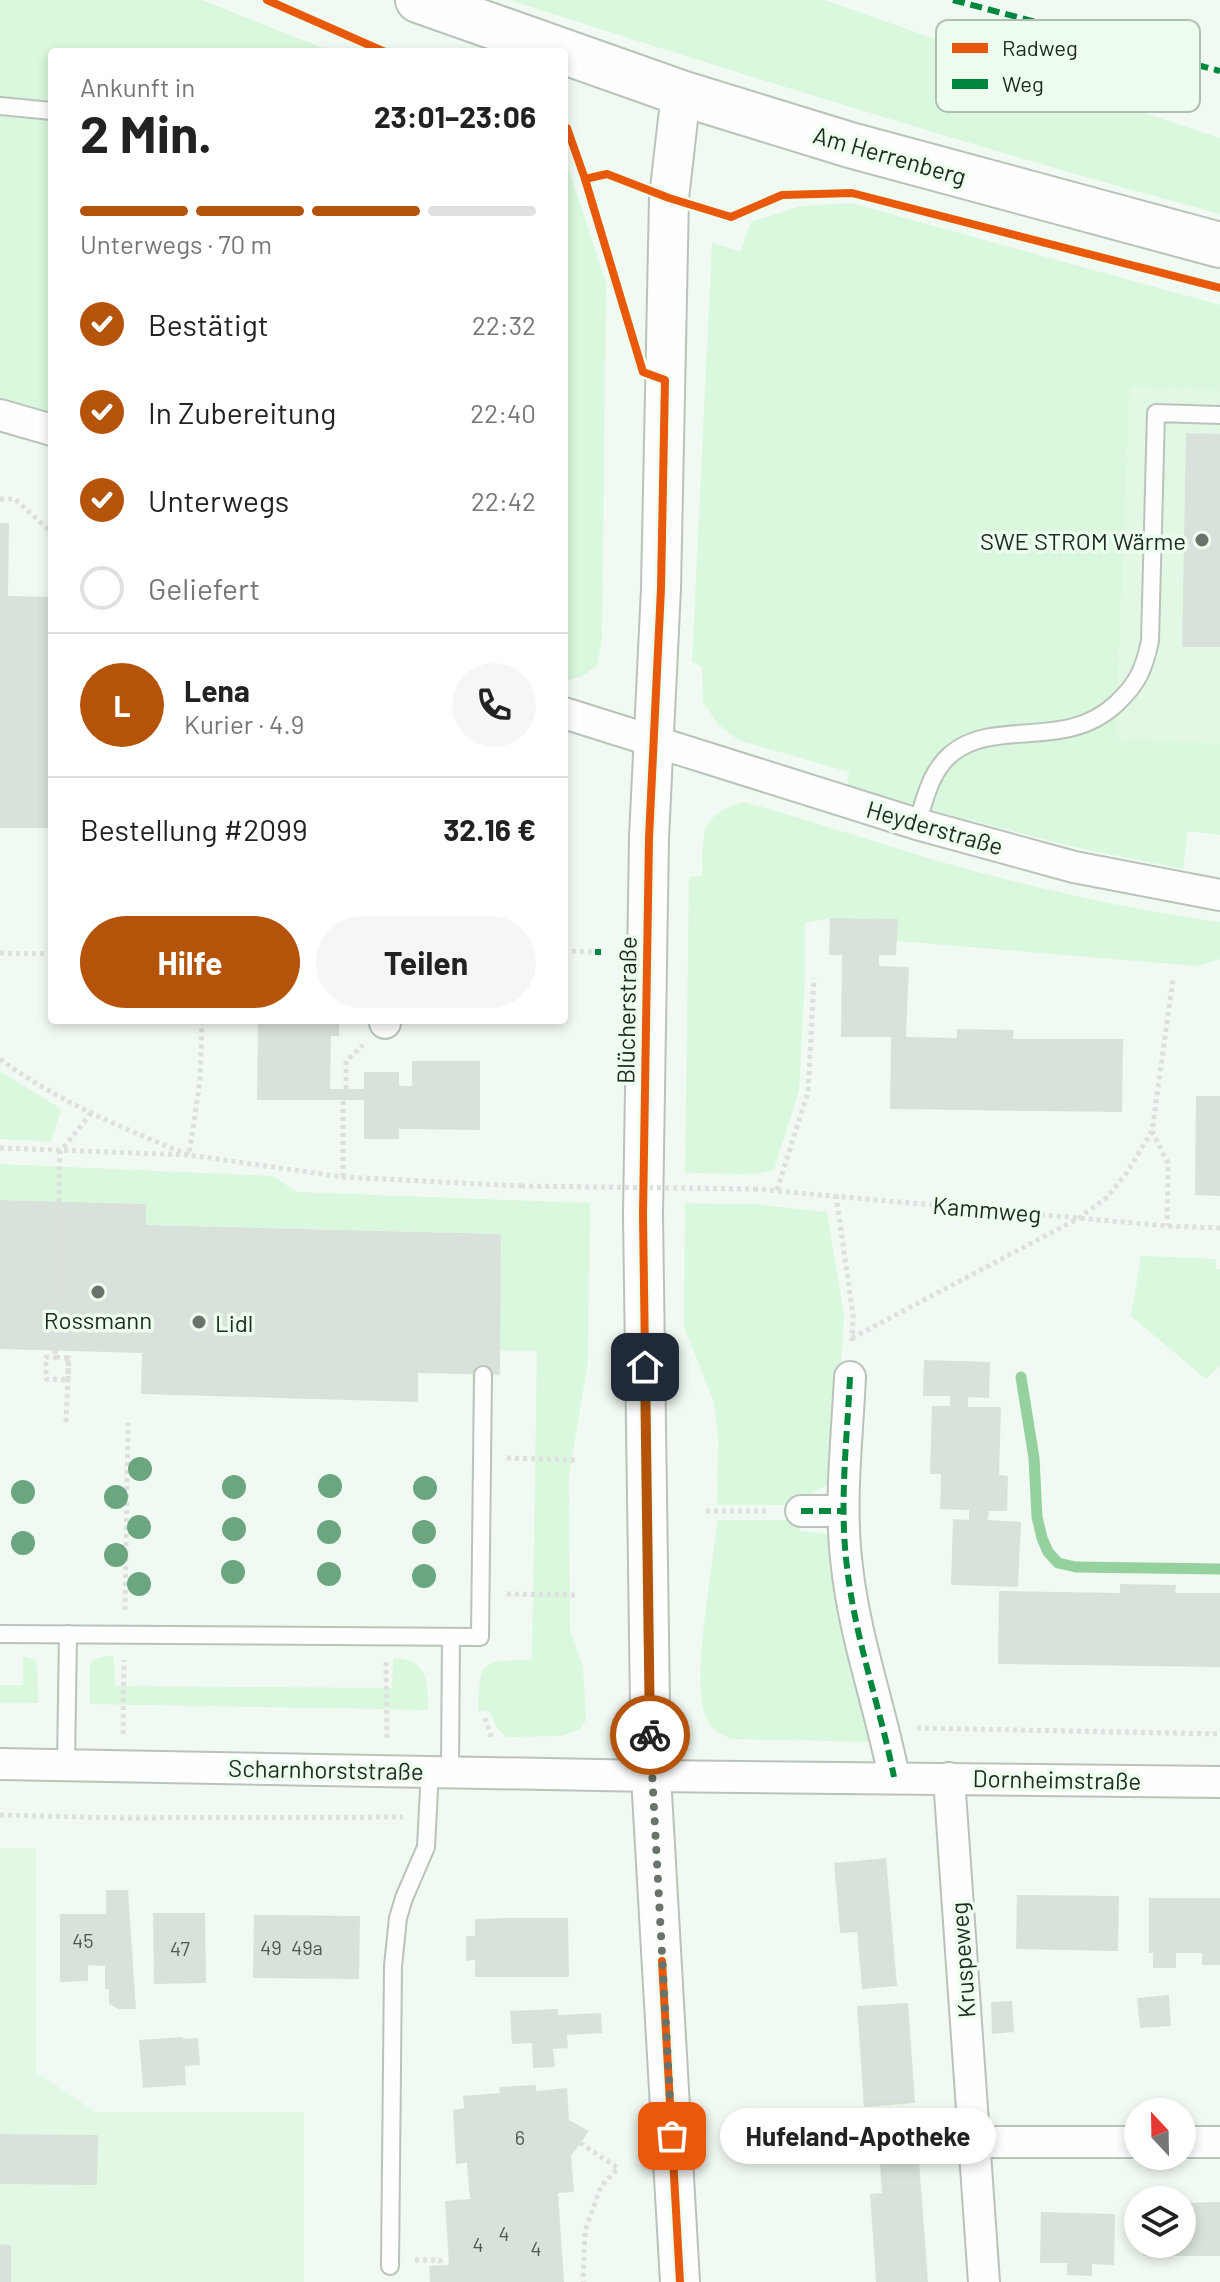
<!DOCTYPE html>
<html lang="de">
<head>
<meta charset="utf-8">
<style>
  :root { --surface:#fff; --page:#f6f6f6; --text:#222; --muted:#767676; --line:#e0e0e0; --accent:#b45309 }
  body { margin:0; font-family:Barlow,sans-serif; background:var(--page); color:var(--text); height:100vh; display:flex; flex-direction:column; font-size:30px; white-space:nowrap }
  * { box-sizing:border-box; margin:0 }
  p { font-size:26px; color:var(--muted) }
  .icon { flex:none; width:44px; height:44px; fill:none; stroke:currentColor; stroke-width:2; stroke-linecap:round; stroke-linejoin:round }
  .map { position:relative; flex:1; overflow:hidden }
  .drawer { position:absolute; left:48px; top:48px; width:520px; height:976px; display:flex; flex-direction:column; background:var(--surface); border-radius:8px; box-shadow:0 4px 12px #0003 }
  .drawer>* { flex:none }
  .needle { width:52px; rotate:338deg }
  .tools { position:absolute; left:1124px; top:2098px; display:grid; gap:16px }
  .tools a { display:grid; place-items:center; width:72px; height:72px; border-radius:50%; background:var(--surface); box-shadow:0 4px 12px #0003; font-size:40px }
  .pin { position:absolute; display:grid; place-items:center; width:68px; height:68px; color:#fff; margin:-34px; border-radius:16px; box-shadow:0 4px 12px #0006 }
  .courier { position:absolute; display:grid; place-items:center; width:80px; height:80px; margin:-40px; border:6px solid #b45309; border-radius:50%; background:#fff; color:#222; box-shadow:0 2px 10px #0007 }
  .bubble { position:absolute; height:56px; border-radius:28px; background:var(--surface); box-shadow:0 4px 12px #0003; font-size:26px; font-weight:700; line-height:56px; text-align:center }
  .summary em { font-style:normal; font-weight:700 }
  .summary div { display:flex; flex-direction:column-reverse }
  .summary { display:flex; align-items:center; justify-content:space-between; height:136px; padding:0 32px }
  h1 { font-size:52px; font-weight:700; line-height:60px }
  .bar { display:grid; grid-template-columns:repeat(4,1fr); gap:12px 8px; align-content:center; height:96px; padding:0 32px }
  .bar i { height:10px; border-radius:6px; background:var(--line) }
  .bar .selected { background:var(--accent) }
  .bar p { grid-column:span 4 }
  .line { display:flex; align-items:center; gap:20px; padding:0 32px; border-top:2px solid var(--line) }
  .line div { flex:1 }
  .round { display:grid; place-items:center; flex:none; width:84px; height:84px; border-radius:42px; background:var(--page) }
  ol { padding:0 32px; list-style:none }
  li { display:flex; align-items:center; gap:24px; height:88px }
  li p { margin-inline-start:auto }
  li .icon { padding:8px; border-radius:50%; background:var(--accent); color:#fff; stroke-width:4 }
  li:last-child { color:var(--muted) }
  li i { width:44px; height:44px; border:4px solid var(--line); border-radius:50% }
  .primary-button { display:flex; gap:16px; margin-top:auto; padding:16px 32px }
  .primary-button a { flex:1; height:92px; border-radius:48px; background:var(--accent); color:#fff; font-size:32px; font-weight:700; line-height:92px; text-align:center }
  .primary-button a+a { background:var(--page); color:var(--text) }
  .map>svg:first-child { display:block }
</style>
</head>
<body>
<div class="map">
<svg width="1220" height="2282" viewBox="0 0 1220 2282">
  <rect width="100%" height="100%" fill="#f1faf2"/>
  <g fill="#e2f8e4">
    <path d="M1130 387 1220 391V743L1116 740Z"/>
    <path d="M0 1848H36V2072L96 2112H304V2282H0Z"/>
  </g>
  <g fill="#daf8dd">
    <path d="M0 0H202L333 52H52V413L0 398Z"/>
    <path d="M509 0H825L1132 109 1220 138V214C981 150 745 75 509 0Z"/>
    <path d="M564 155 606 283 602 639 597 665 583 676 567 681H564Z"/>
    <path d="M851 203 1220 305V391L1130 387 1116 739 1220 743V835L1188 831 1183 869 1078 848 847 788 849 772 738 740 718 724 703 702 702 666 692 662 712 242 740 252 751 222 801 206Z"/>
    <path d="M744 802C809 820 873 842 938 861 1030 887 1125 909 1220 922V959L1197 966 897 941V919L830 918 805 923V978L799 1090 774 1170 754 1174 685 1173 689 877 702 876C703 836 699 813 744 802Z"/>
    <path d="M0 1071 61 1109 51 1142 0 1139Z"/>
    <path d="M0 1164 273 1176 297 1192 590 1203 588 1361 569 1475 570 1631 583 1667 586 1720 580 1729 562 1736 506 1737 496 1727 490 1711H478C480 1655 482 1663 532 1659L537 1351H500L501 1234 146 1225V1204L0 1200Z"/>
    <path d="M685 1203 754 1204 827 1212 844 1315 835 1472 827 1485 802 1498 801 1505H717L718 1437 714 1402 684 1327Z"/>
    <path d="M1141 1256 1216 1259V1269H1220V1366L1206 1379 1131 1316Z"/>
    <path d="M717 1520H800V1531L835 1535 875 1729 870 1742 731 1739C721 1734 711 1730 707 1720 689 1683 714 1566 717 1520Z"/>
    <path d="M23 1656 34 1659 37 1664 38 1703H0V1685H23Z"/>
    <path d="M104 1656H114L115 1686 392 1688 393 1658C428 1659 428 1682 428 1710L90 1704V1665L93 1660Z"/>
  </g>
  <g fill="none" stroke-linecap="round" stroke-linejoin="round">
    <path stroke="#95d19f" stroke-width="11" d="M1021 1377 1034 1458 1037 1517 1042 1538 1048 1552 1058 1563 1076 1567 1220 1569"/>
  </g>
  <g fill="#d9e2da">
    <path d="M1186 433 1220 434V647H1182Z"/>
    <path d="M0 523H9L8 596 52 597V828H0Z"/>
    <path d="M830 918 898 919 896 955H879V966L909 967 906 1037 957 1038V1029L1014 1030 1013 1039H1123L1122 1112 890 1109 891 1037H841L842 955H829Z"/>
    <path d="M258 1020H339V1036H331L330 1089H364V1072H399V1086H412V1061H480V1130L399 1129V1139H364V1100H257Z"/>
    <path d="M1196 1096H1220V1196L1195 1195Z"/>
    <path d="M0 1200 146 1204V1225L501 1234 500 1375 418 1373V1402L141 1394 142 1353 0 1349Z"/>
    <path d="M924 1360 990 1362 989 1398 968 1397V1407H1001L999 1475 1008 1476 1007 1511H989L988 1520 1021 1522 1018 1587 951 1585 953 1519 969 1520V1510L940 1509 941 1474H930L932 1406H950V1396H923Z"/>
    <path d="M1120 1584 1176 1585 1175 1593H1220V1667L998 1664 999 1591 1120 1593Z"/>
    <path d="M886 1858 897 1986 862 1989 857 1932 840 1933 834 1863Z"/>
    <path d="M106 1890H128L136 2009H119L109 2004V1989H105V1966L88 1965V1981L60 1982V1914H106Z"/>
    <path d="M1017 1895 1119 1896 1118 1951 1016 1949Z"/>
    <path d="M1149 1898H1220V1965H1202V1953H1176V1968H1153V1953H1149Z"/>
    <path d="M153 1913H205L206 1983 154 1984Z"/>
    <path d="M254 1915 360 1916 359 1979 253 1978Z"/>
    <path d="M507 1918H568L569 1977H475V1960L466 1961V1936H475V1919Z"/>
    <path d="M1169 1995 1171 2026 1140 2028 1137 1998Z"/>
    <path d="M1012 2001 1014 2032 992 2034 991 2002Z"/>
    <path d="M908 2003 915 2103 864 2107 857 2006Z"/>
    <path d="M558 2009V2015L601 2013 602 2033 567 2035 568 2048 553 2049 555 2067 533 2068 532 2043 512 2044 510 2011Z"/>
    <path d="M183 2037V2039L198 2038 200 2065 185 2066 186 2085 143 2088 139 2040Z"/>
    <path d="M536 2085V2091L567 2088 569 2120 589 2131 571 2156 574 2192 558 2193 564 2282H430L429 2266 449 2265 445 2201 470 2199 467 2163 456 2164 453 2110 464 2108 463 2096 500 2093 499 2087Z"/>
    <path d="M916 2121 928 2282H876L870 2194 882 2193 877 2124Z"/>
    <path d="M0 2134 98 2135 97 2185 0 2184Z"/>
    <path d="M1220 2202V2256H1143V2244H1182V2203Z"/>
    <path d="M1041 2212 1115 2214 1114 2265 1092 2264V2276L1067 2275V2263H1040Z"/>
    <path d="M0 2244 11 2245V2282H0Z"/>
  </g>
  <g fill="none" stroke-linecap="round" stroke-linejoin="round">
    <defs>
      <g id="service">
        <path d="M0 106 52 111"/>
        <path d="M917 824C925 799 930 772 951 754 995 717 1066 752 1117 703 1138 683 1144 669 1150 641L1156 413 1220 415"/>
        <path d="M0 1634 480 1637 483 1375"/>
        <path d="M66 1765 68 1634"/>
        <path d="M450 1771 451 1637"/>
        <path d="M390 2266 393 1966 398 1918 404 1898 426 1847 430 1770"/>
      </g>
      <g id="minor">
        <path d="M0 415 52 430"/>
        <path d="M564 713 917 824 1074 867 1220 895"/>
        <path d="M385 1020V1023"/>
        <path d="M850 1377C847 1441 839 1504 847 1567 855 1639 880 1706 894 1777"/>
        <path d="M801 1511H842"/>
        <path d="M0 1764 651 1776 1220 1782"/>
        <path d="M949 1778 984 2282"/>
        <path d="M974 2142H1138"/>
        <path d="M1182 2142H1220"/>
      </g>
      <path id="tertiary" d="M680 2282 651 1776 643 1215 649 838 661 588 669 198 681 93"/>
      <path id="secondary" d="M418 0 681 93 850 145 1220 245"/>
    </defs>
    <use href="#service" stroke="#b9c3ba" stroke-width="20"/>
    <use href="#minor" stroke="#b9c3ba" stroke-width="34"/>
    <use href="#tertiary" stroke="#b9c3ba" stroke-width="42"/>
    <use href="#secondary" stroke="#b9c3ba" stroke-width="48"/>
    <g stroke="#dde0de" stroke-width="5" stroke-dasharray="4 4" stroke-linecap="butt">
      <path d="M0 499H15L52 533"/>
      <path d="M564 951 595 952"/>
      <path d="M0 953 52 954"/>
      <path d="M0 1059C57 1101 124 1129 189 1155L200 1081 202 1020"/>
      <path d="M346 1089V1061L363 1045"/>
      <path d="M1152 1131 1168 1163 1167 1226"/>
      <path d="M0 1148 189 1155 343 1177 521 1186"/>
      <path d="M343 1177V1100"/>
      <path d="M754 1189 1167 1226 1220 1228"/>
      <path d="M777 1190 808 1092 814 978"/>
      <path d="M836 1195 853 1315 852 1341"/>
      <path d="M852 1338 1079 1218 1106 1198 1126 1174 1152 1131 1173 979"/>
      <path d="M57 1358 46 1357V1379L68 1380"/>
      <path d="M68 1358 55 1357 60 1152 91 1113"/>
      <path d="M66 1422 69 1358H67"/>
      <path d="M507 1458 578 1460"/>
      <path d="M706 1511H769"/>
      <path d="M507 1594 578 1595"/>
      <path d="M125 1610 128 1423"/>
      <path d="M386 1662 387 1740"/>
      <path d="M485 1718 492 1739"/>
      <path d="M917 1728 1220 1734"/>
      <path d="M123 1734 124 1660"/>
      <path d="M0 1815 123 1818 403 1817"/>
      <path d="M580 2143 618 2168 601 2186 585 2231 583 2282"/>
      <path d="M415 2260H440L441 2265"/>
    </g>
    <use href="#service" stroke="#fdfefd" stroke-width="16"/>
    <use href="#minor" stroke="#fdfefd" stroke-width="30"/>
    <use href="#tertiary" stroke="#fdfefd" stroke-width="38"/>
    <use href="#secondary" stroke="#fdfefd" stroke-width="44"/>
    <g stroke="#dde0de" stroke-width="5" stroke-dasharray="4 4" stroke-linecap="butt">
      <path d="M521 1186 754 1189"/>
      <path d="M68 1380V1358"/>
    </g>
    <g stroke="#00873e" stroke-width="6" stroke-dasharray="12 6" stroke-linecap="butt">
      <path d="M953 0 1220 71"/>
      <path d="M595 952H601"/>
      <path d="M850 1377C847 1441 839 1504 847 1567 855 1639 880 1706 894 1777"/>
      <path d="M801 1511H842"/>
    </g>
    <defs>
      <g id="cycleway">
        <path d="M267 0 385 52"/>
        <path d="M564 127 567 128 585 179 607 174 669 198 731 217 782 195 852 193 1220 288"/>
        <path d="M585 179 643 372 665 380 661 588 649 838 643 1215 649 1641"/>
        <path d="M662 1961 680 2282"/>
      </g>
    </defs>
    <use href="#cycleway" stroke="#edfeee" stroke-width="13"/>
    <use href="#cycleway" stroke="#e8590c" stroke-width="8"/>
  </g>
  <g fill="#6ca680">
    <circle cx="140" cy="1469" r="12"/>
    <circle cx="330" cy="1486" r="12"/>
    <circle cx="234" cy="1487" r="12"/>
    <circle cx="425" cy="1488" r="12"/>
    <circle cx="23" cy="1492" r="12"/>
    <circle cx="116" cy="1497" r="12"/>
    <circle cx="139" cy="1527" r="12"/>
    <circle cx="234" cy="1529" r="12"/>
    <circle cx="329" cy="1532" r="12"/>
    <circle cx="424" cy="1532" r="12"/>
    <circle cx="23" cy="1543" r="12"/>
    <circle cx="116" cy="1555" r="12"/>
    <circle cx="233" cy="1572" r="12"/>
    <circle cx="329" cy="1574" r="12"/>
    <circle cx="424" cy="1576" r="12"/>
    <circle cx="139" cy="1584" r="12"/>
  </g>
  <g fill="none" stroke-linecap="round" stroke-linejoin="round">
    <path stroke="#69736a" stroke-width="8" stroke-dasharray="0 14.4" d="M650 1735 672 2136"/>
    <path stroke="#b45309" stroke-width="10" d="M645 1367 650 1735"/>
  </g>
  <g fill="#69736a" stroke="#edfeee" stroke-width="3">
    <circle cx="1202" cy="540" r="8"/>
    <circle cx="98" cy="1292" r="8"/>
    <circle cx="199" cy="1322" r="8"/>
  </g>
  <g text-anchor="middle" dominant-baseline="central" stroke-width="7" stroke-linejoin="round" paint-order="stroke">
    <g font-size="20" fill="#4f5a50">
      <text x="83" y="1940">45</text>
      <text x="271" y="1947">49</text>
      <text x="307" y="1947">49a</text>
      <text x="180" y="1948">47</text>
      <text x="520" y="2137">6</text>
      <text x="504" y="2233">4</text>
      <text x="478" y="2244">4</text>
      <text x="536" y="2248">4</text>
    </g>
    <g font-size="24" fill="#202b21" stroke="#edfeee">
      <text transform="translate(890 155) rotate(16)">Am Herrenberg</text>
      <text transform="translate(935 827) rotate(16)">Heyderstraße</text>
      <text transform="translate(626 1010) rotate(-89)">Blücherstraße</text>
      <text transform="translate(987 1209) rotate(5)">Kammweg</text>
      <text transform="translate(326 1769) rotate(1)">Scharnhorststraße</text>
      <text transform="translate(1057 1779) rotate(1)">Dornheimstraße</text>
      <text transform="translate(962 1960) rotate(-94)">Kruspeweg</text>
    </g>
    <g font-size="24" fill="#202b21" stroke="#edfeee" text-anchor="end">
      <text x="1186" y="540">SWE STROM Wärme</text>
      <text x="98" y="1319" text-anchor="middle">Rossmann</text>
      <text x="215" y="1322" text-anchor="start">Lidl</text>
    </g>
  </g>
  <rect x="936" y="20" width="264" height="92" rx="12" fill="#edfeee" stroke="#b0bfb0" stroke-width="2"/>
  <rect x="952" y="43" width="36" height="10" fill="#e8590c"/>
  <rect x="952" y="79" width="36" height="10" fill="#00873e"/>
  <g font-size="22" fill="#202b21">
    <text x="1002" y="56">Radweg</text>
    <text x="1002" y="92">Weg</text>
  </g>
</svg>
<div class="tools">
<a><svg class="needle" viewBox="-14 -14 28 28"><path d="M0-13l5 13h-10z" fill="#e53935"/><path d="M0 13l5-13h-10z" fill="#767676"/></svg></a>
<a><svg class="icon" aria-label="layers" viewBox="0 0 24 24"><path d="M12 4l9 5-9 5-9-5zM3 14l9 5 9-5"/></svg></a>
</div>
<div class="pin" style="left:672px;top:2136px;background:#ea580c"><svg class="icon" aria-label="bag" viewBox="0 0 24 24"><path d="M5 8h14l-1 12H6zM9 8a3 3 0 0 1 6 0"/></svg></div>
<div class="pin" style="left:645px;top:1367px;background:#1f2937"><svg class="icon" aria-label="home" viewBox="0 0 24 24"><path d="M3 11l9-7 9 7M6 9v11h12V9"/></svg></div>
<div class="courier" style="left:650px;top:1735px"><svg class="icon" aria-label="bike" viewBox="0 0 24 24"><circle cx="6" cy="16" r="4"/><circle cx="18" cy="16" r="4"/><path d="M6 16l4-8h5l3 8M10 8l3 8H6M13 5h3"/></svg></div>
<div class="bubble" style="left:720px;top:2108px;width:276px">Hufeland-Apotheke</div>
<section class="drawer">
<div class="summary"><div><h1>2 Min.</h1><p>Ankunft in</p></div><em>23:01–23:06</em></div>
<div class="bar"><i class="selected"></i><i class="selected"></i><i class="selected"></i><i></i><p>Unterwegs · 70 m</p></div>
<ol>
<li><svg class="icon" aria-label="check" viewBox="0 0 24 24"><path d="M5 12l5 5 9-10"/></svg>Bestätigt<p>22:32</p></li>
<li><svg class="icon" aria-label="check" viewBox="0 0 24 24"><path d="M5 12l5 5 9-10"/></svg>In Zubereitung<p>22:40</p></li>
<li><svg class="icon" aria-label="check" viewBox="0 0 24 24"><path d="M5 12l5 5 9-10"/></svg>Unterwegs<p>22:42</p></li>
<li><i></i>Geliefert</li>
</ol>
<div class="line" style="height:144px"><b class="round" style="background:var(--accent);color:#fff">L</b><div><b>Lena</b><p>Kurier · 4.9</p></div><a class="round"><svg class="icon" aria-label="phone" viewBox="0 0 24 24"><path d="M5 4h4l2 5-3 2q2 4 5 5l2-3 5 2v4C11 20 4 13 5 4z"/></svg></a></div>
<div class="line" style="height:104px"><div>Bestellung #2099</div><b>32.16 €</b></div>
<div class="primary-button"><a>Hilfe</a><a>Teilen</a></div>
</section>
</div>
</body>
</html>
